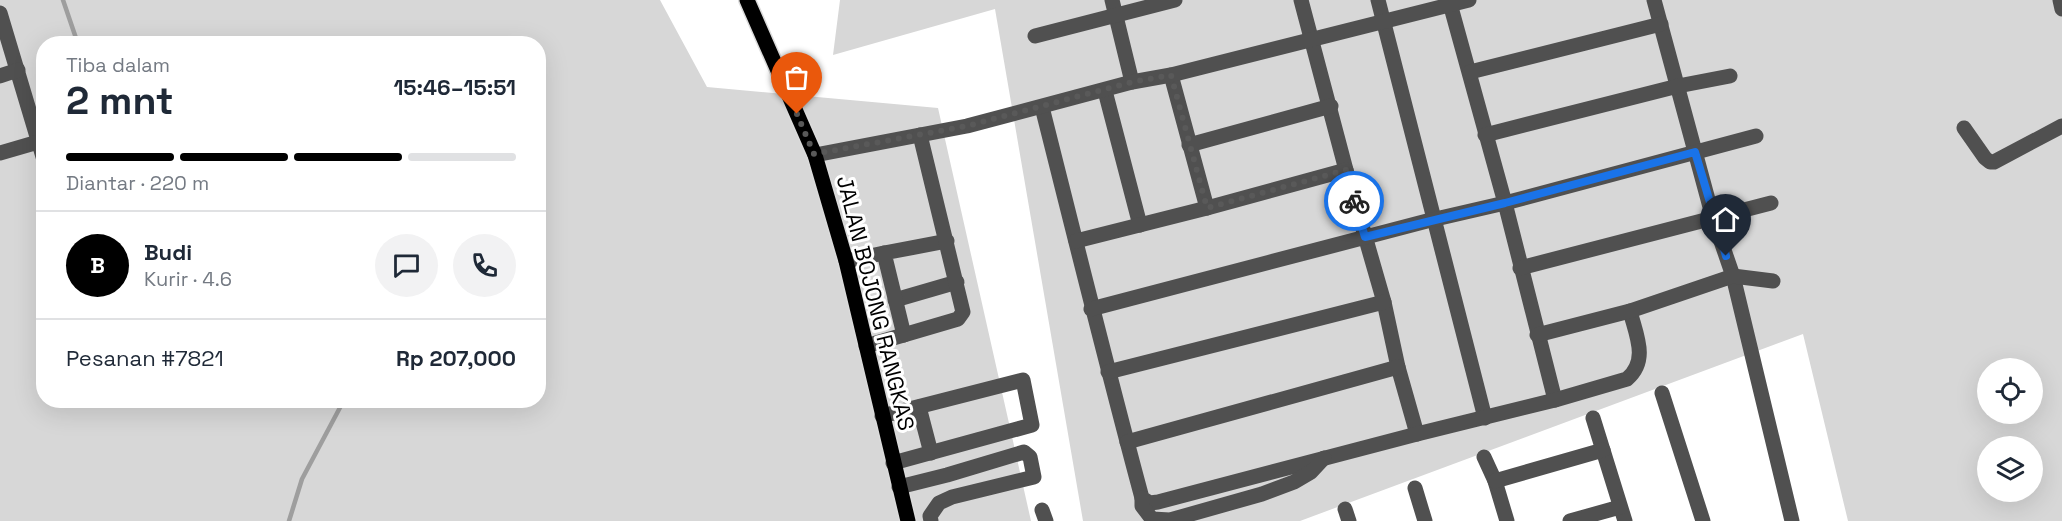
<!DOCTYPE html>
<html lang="id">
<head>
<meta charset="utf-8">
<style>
  :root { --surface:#fff; --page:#f2f2f3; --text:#1f2937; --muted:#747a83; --line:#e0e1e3; --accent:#000 }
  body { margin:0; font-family:"Space Grotesk",sans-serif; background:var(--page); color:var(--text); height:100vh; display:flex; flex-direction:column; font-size:22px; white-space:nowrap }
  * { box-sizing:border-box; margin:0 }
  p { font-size:20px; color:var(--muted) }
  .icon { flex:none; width:33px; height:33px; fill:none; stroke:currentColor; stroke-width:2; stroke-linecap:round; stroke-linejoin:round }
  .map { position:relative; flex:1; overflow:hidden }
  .drawer { position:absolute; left:36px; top:36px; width:510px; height:372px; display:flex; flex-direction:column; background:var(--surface); border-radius:24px; box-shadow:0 6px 24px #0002 }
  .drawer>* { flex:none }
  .tools { position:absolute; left:1977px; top:358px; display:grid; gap:12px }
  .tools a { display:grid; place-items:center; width:66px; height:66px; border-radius:50%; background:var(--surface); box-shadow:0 6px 24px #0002; font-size:30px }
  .pin { position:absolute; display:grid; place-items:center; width:51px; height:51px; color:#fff; margin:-62px -26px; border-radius:50% 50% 50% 0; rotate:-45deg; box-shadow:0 0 6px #0007 }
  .pin .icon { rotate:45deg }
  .courier { position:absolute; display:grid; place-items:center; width:60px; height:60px; margin:-30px; border:4px solid #1a73e8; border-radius:50%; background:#fff; color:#222; box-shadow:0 2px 8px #0007 }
  .headline em { font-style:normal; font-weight:600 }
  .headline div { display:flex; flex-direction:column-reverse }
  .headline { display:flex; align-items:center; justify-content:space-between; height:102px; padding:0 30px }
  h1 { font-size:39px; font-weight:600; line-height:45px }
  .bar { display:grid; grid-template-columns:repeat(4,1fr); gap:9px 6px; align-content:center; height:72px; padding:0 30px }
  .bar i { height:8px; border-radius:4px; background:var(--line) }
  .bar .selected { background:var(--accent) }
  .bar p { grid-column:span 4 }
  .line { display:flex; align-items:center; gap:15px; padding:0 30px; border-top:2px solid var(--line) }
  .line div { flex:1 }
  .round { display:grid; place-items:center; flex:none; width:63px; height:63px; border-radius:32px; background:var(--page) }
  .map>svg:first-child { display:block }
</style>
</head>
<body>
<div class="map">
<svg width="2062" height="521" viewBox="0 0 2062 521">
  <rect width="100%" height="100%" fill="#fff"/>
  <g fill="#d7d7d7" fill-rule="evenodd">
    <path d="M0 0H660L707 87 938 108 1031 521H0ZM44 44H538V400H44Z"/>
    <path d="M840 0H2062V521H1848L1803 334 1300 521H1083L995 9 833 55ZM1988 369H2032V414H1988ZM1988 447H2032V492H1988Z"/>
  </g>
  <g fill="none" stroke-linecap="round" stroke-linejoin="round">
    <g stroke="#9e9e9e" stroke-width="4.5">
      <path d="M63 0 78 44"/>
      <path d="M289 521 302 479 344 400"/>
    </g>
    <defs>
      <path id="major" d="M747 0 815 155 846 261 908 521"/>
    </defs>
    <use href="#major" stroke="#dbdbdb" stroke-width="18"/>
    <g stroke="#505050" stroke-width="15">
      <path d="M1112 0 1132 82"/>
      <path d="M1301 0 1346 170 1384 302 1398 367 1417 434"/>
      <path d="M1378 0 1485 418"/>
      <path d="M1449 0 1505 203 1555 400"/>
      <path d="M1654 0 1713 218 1733 276 1792 521"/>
      <path d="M2060 0 2062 9"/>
      <path d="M0 13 44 160"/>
      <path d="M1035 36 1175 0"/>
      <path d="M1470 72 1661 24"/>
      <path d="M1171 75 1207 208"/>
      <path d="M0 76 18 70"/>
      <path d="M1105 91 1140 225"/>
      <path d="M1042 107C1075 238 1107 368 1142 498L1150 503 1158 502 1417 434 1555 400 1627 379C1649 360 1636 335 1630 311"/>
      <path d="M1964 128 1985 158 1990 162H1994L2062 126"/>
      <path d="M1485 135 1678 86 1730 76"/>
      <path d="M1189 145 1331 106"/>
      <path d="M0 153 38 142"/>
      <path d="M815 155 967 126 1132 82 1171 75 1469 0"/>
      <path d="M1076 241 1207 208 1346 170"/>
      <path d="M846 261 884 253"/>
      <path d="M1520 268 1771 203"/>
      <path d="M895 300 957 282"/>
      <path d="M1091 309 1427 221 1505 203 1756 136"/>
      <path d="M904 335 884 253 947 241"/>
      <path d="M1537 335 1630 311 1733 276 1773 281"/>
      <path d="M866 346 958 319 963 312 920 135"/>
      <path d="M1108 372 1384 302"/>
      <path d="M1662 393 1703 521"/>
      <path d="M919 407 931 453"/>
      <path d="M882 416 1023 380 1032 425 893 463"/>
      <path d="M1593 418 1625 521"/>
      <path d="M1127 442 1398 367"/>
      <path d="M1484 457 1495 481 1507 521"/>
      <path d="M1495 481 1603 450"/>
      <path d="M899 487 947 475 1024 452 1030 457 1034 477 952 497 939 503 930 516 931 521"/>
      <path d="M1415 488 1425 521"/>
      <path d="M1142 498V506L1152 519 1170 520 1262 494 1294 482 1311 472 1324 458"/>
      <path d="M1345 509 1349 521"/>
      <path d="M1042 510 1046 521"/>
      <path d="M1570 521 1620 507"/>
    </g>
    <use href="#major" stroke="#000" stroke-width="15"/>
  </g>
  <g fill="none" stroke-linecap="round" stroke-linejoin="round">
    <path stroke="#595959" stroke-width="6" stroke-dasharray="0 10.8" d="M797 114 814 154 967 126 1132 82 1171 75 1207 208 1346 170 1354 201"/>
    <path stroke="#1a73e8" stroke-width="8" d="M1354 201 1365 237 1505 203 1695 152 1726 256"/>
  </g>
  <g text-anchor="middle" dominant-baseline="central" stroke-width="6" stroke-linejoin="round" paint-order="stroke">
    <g font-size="22" fill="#000" stroke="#fff">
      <text transform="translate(876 303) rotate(76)">JALAN BOJONG RANGKAS</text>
    </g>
  </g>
</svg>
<div class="tools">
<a><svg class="icon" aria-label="locate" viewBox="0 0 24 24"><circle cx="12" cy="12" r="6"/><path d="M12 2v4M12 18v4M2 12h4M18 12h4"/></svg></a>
<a><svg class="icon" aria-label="layers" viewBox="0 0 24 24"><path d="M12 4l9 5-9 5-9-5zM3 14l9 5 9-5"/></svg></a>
</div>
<div class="pin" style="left:797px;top:114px;background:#ea580c"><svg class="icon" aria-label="bag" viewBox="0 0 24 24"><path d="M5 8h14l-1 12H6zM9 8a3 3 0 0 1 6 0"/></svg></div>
<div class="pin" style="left:1726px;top:256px;background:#1f2937"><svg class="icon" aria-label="home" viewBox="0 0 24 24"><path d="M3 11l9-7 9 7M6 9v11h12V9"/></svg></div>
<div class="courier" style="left:1354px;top:201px"><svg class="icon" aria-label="bike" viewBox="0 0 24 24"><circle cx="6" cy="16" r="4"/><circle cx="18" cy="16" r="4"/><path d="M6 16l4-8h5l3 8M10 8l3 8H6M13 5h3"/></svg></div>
<section class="drawer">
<div class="headline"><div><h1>2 mnt</h1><p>Tiba dalam</p></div><em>15:46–15:51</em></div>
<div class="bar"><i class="selected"></i><i class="selected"></i><i class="selected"></i><i></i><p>Diantar · 220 m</p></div>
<div class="line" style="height:108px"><b class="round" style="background:var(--accent);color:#fff">B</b><div><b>Budi</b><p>Kurir · 4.6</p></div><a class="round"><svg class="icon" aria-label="chat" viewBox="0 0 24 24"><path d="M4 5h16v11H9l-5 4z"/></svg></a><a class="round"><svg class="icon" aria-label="phone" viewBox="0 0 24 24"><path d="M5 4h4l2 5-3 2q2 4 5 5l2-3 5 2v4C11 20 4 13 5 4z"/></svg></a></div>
<div class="line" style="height:78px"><div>Pesanan #7821</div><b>Rp 207,000</b></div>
</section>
</div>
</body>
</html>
